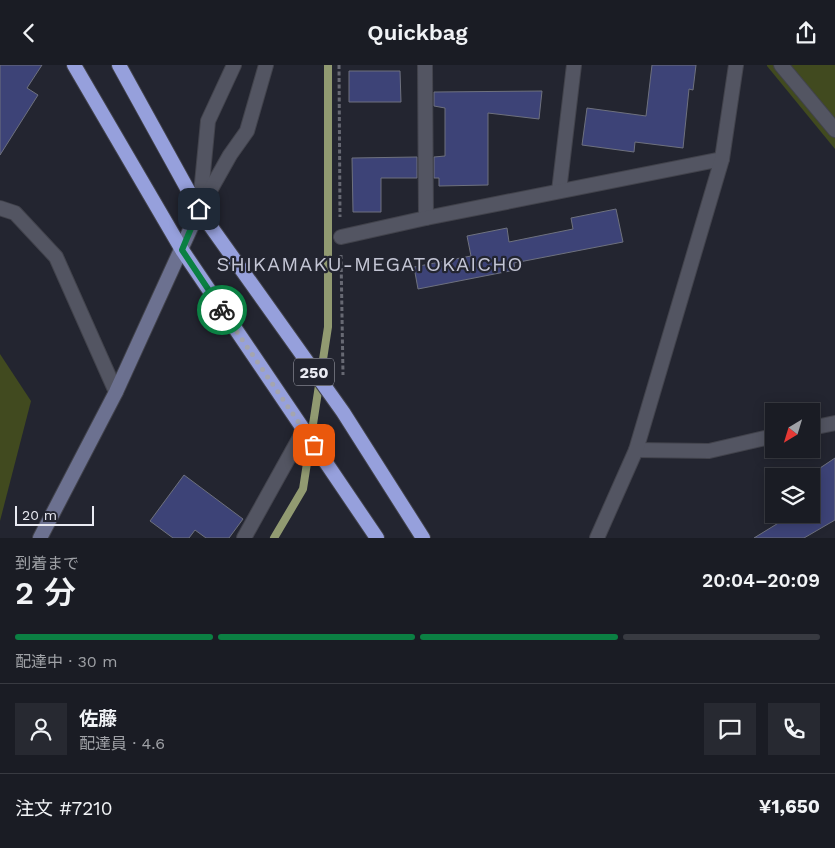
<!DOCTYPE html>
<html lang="ja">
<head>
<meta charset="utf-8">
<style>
  :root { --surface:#1a1c24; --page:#272931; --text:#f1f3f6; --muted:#9fa1a6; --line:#383a41; --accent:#0b8043 }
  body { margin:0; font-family:"Work Sans","Noto Sans JP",sans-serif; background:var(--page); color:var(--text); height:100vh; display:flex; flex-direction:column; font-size:19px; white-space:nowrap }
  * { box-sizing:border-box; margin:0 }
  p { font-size:16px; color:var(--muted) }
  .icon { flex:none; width:28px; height:28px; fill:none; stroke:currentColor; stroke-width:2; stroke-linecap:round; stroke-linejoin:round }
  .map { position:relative; height:473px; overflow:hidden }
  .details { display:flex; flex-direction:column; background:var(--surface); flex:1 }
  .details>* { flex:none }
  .needle { width:32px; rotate:218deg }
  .buttons { position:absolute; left:765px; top:338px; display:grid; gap:10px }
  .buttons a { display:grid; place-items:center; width:55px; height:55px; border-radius:0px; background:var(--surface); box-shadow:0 2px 12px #0003,0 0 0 1px var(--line); font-size:25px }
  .scale { position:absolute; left:15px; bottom:12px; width:79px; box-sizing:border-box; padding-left:5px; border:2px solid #e9eaf2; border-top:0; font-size:14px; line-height:18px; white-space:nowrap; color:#e9eaf2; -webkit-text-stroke:4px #232530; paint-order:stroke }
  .pin { position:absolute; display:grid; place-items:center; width:42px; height:42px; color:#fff; margin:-21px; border-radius:10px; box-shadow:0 2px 8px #0006 }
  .courier { position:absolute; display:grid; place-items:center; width:50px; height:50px; margin:-25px; border:4px solid #0b8043; border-radius:50%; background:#fff; color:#222; box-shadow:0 1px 6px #0007 }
  .overview em { font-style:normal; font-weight:600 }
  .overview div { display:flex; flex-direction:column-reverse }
  .overview { display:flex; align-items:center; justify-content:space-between; height:85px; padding:0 15px }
  h1 { font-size:32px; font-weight:600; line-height:38px }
  .bar { display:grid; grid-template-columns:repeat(4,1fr); gap:8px 5px; align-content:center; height:60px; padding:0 15px }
  .bar i { height:6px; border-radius:4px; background:var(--line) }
  .bar .selected { background:var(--accent) }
  .bar p { grid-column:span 4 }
  .line { display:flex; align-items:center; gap:12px; padding:0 15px; border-top:1px solid var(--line) }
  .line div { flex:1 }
  .round { display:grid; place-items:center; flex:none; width:52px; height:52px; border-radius:0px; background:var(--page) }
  header { display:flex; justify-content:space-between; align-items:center; height:65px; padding:0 15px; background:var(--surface); font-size:22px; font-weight:600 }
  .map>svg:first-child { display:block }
</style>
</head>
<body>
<header><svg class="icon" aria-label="back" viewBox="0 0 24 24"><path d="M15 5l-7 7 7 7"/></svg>Quickbag<svg class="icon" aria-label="share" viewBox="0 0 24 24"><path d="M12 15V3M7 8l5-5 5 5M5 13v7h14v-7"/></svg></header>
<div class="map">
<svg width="835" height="473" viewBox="0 0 835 473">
  <rect width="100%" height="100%" fill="#232530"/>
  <g fill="#414a1f">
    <path d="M767 0H835V84L767 1Z"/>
    <path d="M0 289 31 336 0 456Z"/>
  </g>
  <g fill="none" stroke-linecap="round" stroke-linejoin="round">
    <path stroke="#919a71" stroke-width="8" d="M274 473 303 424 328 262V0"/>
  </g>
  <g fill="#3d4377" stroke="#6e717e">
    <path d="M0 0H42L27 23 38 30 0 90Z"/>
    <path d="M652 0H696L693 25 689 24 683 83 635 77 634 87 582 80 587 43 646 51Z"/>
    <path d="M349 6H400L401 37H349Z"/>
    <path d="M542 26 539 54 488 48V120L439 121V113H434V92L445 91V43L434 41V27Z"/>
    <path d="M417 92V113H381V147H353L352 93Z"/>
    <path d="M616 144 623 177 514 198 515 205 418 224 414 202 471 191 467 171 507 163 509 177 573 164 571 153Z"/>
    <path d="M835 393V455L804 473H754L793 449H811V411H808Z"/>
    <path d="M184 410 243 454 229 473H206L195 465 189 473H173L150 456Z"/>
  </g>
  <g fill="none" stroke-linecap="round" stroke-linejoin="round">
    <defs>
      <g id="service">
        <path d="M781 0 835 65"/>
        <path d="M244 473 304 365"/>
      </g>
      <g id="minor">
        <path d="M425 0 426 153"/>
        <path d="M559 126 574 0"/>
        <path d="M341 172 426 153 722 94"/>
        <path d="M811 363 835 358"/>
        <path d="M636 385 709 386 774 371"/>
      </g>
      <g id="tertiary">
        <path d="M200 139 208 56 234 0"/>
        <path d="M0 143 15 148 56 192 116 327"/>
        <path d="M199 145 230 90 247 66 266 0"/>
        <path d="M597 473 636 385 722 94 736 0"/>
      </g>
      <path id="secondary" d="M40 473 116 327 199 145"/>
      <g id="trunk">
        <path d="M74 0 182 185 377 473"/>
        <path d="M119 0 199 145 343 347 423 473"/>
      </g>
    </defs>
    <use href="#service" stroke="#42434c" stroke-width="16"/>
    <use href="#minor" stroke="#42434c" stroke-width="16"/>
    <use href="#tertiary" stroke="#42434c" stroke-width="16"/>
    <use href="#secondary" stroke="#42434c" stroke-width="16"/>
    <use href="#trunk" stroke="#42434c" stroke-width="16"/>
    <g stroke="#676973" stroke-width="3" stroke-dasharray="4 2.5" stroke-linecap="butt">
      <path d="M339 0 340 152"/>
      <path d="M341 190 343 310"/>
    </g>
    <use href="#service" stroke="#535562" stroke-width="14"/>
    <use href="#minor" stroke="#535562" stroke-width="14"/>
    <use href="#tertiary" stroke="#535562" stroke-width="14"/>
    <use href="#secondary" stroke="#6c7190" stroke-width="14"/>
    <use href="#trunk" stroke="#96a0dc" stroke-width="14"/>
  </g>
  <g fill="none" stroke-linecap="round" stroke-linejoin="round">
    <path stroke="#a4a5ae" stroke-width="5" stroke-dasharray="0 9" d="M222 245 314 380"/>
    <path stroke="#0b8043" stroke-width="6" d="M199 144 182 185 222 245"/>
  </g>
  <g text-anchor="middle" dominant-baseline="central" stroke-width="4.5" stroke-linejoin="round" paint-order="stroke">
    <rect fill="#232530" stroke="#aeafb8" stroke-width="1" x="294" y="293.5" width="40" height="27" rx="4"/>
    <g font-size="16" font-weight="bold" fill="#e9eaf2">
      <text x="314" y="307">250</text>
    </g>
    <g font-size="20" letter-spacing="1" fill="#c4c6d5" stroke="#232530">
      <text x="370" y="199">SHIKAMAKU-MEGATOKAICHO</text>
    </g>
  </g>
</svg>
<div class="buttons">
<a><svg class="needle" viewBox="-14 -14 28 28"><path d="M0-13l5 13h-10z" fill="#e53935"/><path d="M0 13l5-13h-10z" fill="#9fa1a6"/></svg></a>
<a><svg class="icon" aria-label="layers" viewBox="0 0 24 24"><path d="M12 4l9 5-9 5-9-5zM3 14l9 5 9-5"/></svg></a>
</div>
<div class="scale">20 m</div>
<div class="pin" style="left:314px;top:380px;background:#ea580c"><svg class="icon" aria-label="bag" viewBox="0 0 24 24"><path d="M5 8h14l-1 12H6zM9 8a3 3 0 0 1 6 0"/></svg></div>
<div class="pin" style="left:199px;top:144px;background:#1f2937"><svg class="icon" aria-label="home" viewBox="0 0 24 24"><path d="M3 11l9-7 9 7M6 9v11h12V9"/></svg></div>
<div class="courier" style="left:222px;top:245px"><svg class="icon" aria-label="bike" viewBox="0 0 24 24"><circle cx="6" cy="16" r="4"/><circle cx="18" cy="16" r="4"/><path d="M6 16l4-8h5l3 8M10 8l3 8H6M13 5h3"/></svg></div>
</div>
<section class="details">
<div class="overview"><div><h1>2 分</h1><p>到着まで</p></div><em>20:04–20:09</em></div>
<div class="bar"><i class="selected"></i><i class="selected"></i><i class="selected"></i><i></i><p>配達中 · 30 m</p></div>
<div class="line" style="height:90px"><a class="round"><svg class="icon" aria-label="person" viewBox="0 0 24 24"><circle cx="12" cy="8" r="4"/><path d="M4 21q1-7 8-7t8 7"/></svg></a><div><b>佐藤</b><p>配達員 · 4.6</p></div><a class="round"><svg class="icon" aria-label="chat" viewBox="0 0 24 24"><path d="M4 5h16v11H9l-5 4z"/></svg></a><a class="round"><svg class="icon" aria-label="phone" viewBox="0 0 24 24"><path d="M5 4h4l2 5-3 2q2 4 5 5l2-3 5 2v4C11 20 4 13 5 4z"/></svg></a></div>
<div class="line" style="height:65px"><div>注文 #7210</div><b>¥1,650</b></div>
</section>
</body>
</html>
